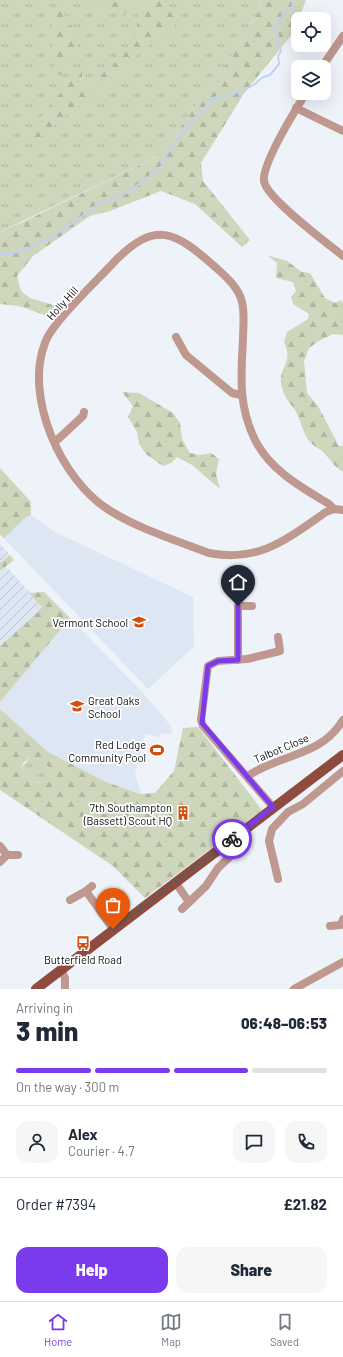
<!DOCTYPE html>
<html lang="en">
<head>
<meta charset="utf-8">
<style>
  :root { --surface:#fff; --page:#f6f6f7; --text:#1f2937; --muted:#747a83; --line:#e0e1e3; --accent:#7c3aed }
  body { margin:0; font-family:Barlow,sans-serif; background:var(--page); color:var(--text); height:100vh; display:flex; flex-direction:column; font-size:15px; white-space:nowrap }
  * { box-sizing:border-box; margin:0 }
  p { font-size:13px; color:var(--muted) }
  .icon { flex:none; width:22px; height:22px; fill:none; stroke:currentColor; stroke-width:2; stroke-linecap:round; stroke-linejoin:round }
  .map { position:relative; height:989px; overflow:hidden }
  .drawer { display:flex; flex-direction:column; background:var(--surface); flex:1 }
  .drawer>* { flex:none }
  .tools { position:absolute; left:291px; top:12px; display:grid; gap:8px }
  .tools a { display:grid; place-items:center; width:40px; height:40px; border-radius:8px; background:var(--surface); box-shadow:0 4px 16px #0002; font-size:20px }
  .pin { position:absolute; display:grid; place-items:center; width:34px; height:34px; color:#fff; margin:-41px -17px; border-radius:50% 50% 50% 0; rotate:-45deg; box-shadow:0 0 4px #0007 }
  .pin .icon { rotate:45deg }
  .courier { position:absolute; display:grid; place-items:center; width:40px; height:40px; margin:-20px; border:3px solid #7c3aed; border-radius:50%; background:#fff; color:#222; box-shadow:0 1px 5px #0007 }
  .head em { font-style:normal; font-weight:800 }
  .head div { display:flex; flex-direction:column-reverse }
  .head { display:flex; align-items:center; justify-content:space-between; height:68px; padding:0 16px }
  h1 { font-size:26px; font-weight:800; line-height:30px }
  .bar { display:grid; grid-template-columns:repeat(4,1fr); gap:6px 4px; align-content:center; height:48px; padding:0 16px }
  .bar i { height:5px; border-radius:3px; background:var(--line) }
  .bar .on { background:var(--accent) }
  .bar p { grid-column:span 4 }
  .line { display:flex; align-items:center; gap:10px; padding:0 16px; border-top:1px solid var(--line) }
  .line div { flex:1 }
  .round { display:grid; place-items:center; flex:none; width:42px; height:42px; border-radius:12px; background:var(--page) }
  .primary-button { display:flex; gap:8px; margin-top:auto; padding:8px 16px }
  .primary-button a { flex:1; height:46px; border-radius:12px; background:var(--accent); color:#fff; font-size:16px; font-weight:800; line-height:46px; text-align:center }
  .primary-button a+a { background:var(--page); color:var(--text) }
  .tabs { display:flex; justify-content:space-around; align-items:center; height:56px; border-top:1px solid var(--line); background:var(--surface); font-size:11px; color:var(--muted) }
  .tabs a { display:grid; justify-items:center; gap:2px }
  .tabs .on { color:var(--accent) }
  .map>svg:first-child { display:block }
</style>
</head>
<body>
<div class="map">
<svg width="343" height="989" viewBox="0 0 343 989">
  <defs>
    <pattern id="industrial-furrows" width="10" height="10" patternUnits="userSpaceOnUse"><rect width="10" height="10" fill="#dde7f3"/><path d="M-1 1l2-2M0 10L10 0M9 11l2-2" fill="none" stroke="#bcc5cf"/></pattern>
    <pattern id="grass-tufts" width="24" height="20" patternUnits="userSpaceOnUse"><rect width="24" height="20" fill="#ced6bc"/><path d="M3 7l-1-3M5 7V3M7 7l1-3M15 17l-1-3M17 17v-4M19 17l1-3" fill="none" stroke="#b0b6a0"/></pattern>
    <pattern id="forest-firs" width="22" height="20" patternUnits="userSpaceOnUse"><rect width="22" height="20" fill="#ced6bc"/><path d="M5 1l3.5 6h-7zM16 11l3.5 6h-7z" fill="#b0b6a0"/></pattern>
  </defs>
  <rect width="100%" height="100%" fill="#eef3f9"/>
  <g fill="url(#industrial-furrows)">
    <path d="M0 544 10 555 0 563Z"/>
    <path d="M6 566 62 628 0 702V571Z"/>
  </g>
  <g fill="#dde7f3">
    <path d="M31 515 53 531 193 597 194 646 148 689 4 538 26 517Z"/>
    <path d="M70 618 143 693 171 726 172 733 160 734 159 737 145 734 135 774 141 794 106 782 47 752 0 709V702Z"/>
  </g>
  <g fill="url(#grass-tufts)">
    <path d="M0 0H262L257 14 231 57 160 155 2 231 0 243Z"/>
    <path d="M30 758 41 759 53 772 56 781 35 783 26 776 21 768Z"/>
  </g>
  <g fill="url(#forest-firs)" fill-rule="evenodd">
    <path d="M92 0H135L124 16 104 11Z"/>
    <path d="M149 0H159L179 14 176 24 168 34 154 41 136 56 123 74 109 87 99 89 96 86C99 73 109 68 118 60 124 55 131 44 134 37 141 22 133 13 149 0Z"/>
    <path d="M262 0H306L294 32 245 92 201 163 203 181 250 240 242 247 195 204 161 191 110 211 90 216 33 256 17 276 21 291 30 298 60 307 53 318 19 306 0 304V229L2 231 23 222 160 155 231 57 257 14Z"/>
    <path d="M58 3H62L64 15 67 16 65 23 66 27 71 25 78 32 80 40 75 51 67 57 65 71 62 75 57 74 53 70 55 59 51 54C52 49 53 42 53 38 51 24 49 15 58 3Z"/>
    <path d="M76 69H78L82 72V85L91 88 92 97 64 117 45 135 38 140 32 135 31 131C45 110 65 91 76 69Z"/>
    <path d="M267 255 287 261 302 272 310 273 325 298 335 303 341 300 343 303V335L333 334 319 341 309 348 304 361 307 393 318 406 339 446H343V472C334 466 330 460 324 452 320 449 315 447 311 443 303 435 301 420 295 410 289 402 282 394 281 383 279 367 294 362 284 342L287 332 308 319 309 314 293 304 291 297 296 291 293 282 276 278 277 263Z"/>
    <path d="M122 392 139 393 173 413 180 423 182 439 190 453 200 455 211 453 219 459 216 474 220 489 192 465 177 457 171 463 163 466 146 454 139 444 137 432 128 417 133 406Z"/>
    <path d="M0 468 31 502V515L26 517 4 538 0 535Z"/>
    <path d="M10 555 14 560 0 571V563Z"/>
    <path d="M44 592 70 618 0 702V646L43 608 29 593Z"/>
    <path d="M0 709 48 752 106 782 140 794 155 793 174 771 183 728 198 727 262 810 145 898 113 866 0 790ZM30 758 41 759 53 772 56 781 35 783 26 776 21 768 24 762Z"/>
  </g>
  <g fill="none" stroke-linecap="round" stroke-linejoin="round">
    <path stroke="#c0d1f3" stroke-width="2" d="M1 255C34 252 59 232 85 214 89 209 94 209 98 203 121 202 144 180 162 166L163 160 183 131 214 98 219 96 233 95 237 91 241 92 255 84 263 77 270 75 279 64 278 56 281 51 278 41V35L274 26 276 23 281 22 283 12 292 10 293 0"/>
    <g stroke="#bf988f" stroke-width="8">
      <path d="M322 67 343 36"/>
      <path d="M306 93C296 109 262 163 264 181 266 198 327 243 343 256"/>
      <path d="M296 108 343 131"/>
      <path d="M176 337 186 355 232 393 241 395"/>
      <path d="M55 442 83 416 84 412"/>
      <path d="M334 509 329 504C301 487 271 471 255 440 238 405 241 376 243 339 243 327 245 314 242 302 238 286 225 276 213 265 175 232 156 220 116 260 99 279 52 322 45 343 24 397 61 480 109 510 139 529 175 540 209 553 259 563 287 539 326 512L334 509 343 510"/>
      <path d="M238 660V606H252"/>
      <path d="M248 776C279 754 321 757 343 720"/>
      <path d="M273 807 203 726 201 720 208 666 218 661 247 659 280 651 278 637"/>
      <path d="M0 846 7 855"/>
      <path d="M0 862 7 855H18"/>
      <path d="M278 879 269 841 272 829 288 812 303 804 343 771"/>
      <path d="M175 882 189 902"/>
      <path d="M86 891 92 886"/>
      <path d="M70 900 86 891 113 929"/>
      <path d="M182 909 206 886 218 868 239 848"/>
      <path d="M330 926 341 925 343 919"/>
      <path d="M61 969 65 978V989"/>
      <path d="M294 989 343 962"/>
    </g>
    <path stroke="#8e4b3e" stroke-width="10" d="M36 989 343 755"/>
  </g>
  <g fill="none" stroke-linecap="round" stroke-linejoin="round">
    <path stroke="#5a5d60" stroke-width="4" stroke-dasharray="0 7.2" d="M113 929 232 839"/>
    <path stroke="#7c3aed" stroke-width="5" d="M232 839 273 807 202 723 208 666 218 661 238 660V606"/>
  </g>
  <defs>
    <symbol id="school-bare" viewBox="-9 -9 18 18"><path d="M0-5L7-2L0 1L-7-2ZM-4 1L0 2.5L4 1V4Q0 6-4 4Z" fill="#d34f09" stroke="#fff" stroke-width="2.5" paint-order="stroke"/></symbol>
    <symbol id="stadium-bare" viewBox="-9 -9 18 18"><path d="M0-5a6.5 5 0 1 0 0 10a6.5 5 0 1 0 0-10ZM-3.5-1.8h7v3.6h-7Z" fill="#d34f09" stroke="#fff" stroke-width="2.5" paint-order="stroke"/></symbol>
    <symbol id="building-bare" viewBox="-9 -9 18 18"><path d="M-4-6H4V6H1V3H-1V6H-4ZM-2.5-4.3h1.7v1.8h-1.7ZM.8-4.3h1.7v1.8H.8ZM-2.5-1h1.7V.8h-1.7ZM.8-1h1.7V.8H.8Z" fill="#d34f09" stroke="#fff" stroke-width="2.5" paint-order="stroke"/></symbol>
    <symbol id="bus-bare" viewBox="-9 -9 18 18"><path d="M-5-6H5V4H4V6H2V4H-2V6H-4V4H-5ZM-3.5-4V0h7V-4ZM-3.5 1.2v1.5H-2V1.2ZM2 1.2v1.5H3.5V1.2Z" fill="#d34f09" stroke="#fff" stroke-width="2.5" paint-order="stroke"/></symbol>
  </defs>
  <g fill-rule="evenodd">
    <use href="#school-bare" x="129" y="612" width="20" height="20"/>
    <use href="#school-bare" x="67" y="696" width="20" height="20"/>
    <use href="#stadium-bare" x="147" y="740" width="20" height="20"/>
    <use href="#building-bare" x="173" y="803" width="20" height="20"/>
    <use href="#bus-bare" x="73" y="933" width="20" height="20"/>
  </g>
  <g text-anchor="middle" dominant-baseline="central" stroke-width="3.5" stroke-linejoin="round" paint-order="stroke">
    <g font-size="11" fill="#0a0c0e" stroke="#fff">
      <text transform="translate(62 303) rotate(-48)">Holly Hill</text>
      <text transform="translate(281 748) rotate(-23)">Talbot Close</text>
    </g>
    <g font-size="11" fill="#0a0c0e" stroke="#fff" text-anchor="end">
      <text x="128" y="622">Vermont School</text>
      <text x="88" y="700" text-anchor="start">Great Oaks<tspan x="88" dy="13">School</tspan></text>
      <text x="146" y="744">Red Lodge<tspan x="146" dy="13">Community Pool</tspan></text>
      <text x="172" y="807">7th Southampton<tspan x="172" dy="13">(Bassett) Scout HQ</tspan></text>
      <text x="83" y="959" text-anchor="middle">Butterfield Road</text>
    </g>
  </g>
</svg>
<div class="tools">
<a><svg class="icon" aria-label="locate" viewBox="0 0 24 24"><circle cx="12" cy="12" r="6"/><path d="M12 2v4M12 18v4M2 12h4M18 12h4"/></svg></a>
<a><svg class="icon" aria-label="layers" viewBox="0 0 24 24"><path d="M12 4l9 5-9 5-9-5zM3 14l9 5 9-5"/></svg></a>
</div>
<div class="pin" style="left:113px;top:929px;background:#ea580c"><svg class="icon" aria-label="bag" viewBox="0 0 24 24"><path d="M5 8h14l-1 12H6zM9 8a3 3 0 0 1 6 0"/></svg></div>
<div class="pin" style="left:238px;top:606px;background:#1f2937"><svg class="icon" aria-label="home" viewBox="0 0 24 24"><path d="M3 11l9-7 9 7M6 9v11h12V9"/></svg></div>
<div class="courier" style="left:232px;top:839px"><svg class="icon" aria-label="bike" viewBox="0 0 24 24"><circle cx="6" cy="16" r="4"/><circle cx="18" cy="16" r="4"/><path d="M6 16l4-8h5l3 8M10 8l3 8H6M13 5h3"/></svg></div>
</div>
<section class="drawer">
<div class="head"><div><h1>3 min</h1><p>Arriving in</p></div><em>06:48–06:53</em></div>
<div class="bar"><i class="on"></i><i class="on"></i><i class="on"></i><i></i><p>On the way · 300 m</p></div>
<div class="line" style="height:72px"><a class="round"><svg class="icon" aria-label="person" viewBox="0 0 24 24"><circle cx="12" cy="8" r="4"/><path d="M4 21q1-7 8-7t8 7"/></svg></a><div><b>Alex</b><p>Courier · 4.7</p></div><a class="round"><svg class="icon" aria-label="chat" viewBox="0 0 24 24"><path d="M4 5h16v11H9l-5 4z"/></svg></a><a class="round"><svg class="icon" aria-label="phone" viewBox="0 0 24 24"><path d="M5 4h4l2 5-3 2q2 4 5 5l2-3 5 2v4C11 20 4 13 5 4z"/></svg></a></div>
<div class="line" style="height:52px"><div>Order #7394</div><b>£21.82</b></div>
<div class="primary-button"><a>Help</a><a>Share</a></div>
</section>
<nav class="tabs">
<a class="on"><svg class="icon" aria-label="home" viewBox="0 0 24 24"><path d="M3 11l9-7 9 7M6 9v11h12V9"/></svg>Home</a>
<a><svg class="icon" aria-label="map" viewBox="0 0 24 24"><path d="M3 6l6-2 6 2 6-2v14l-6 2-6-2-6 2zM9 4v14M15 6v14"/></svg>Map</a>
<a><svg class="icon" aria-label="saved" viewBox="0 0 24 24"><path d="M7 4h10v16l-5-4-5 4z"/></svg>Saved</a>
</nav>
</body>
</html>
